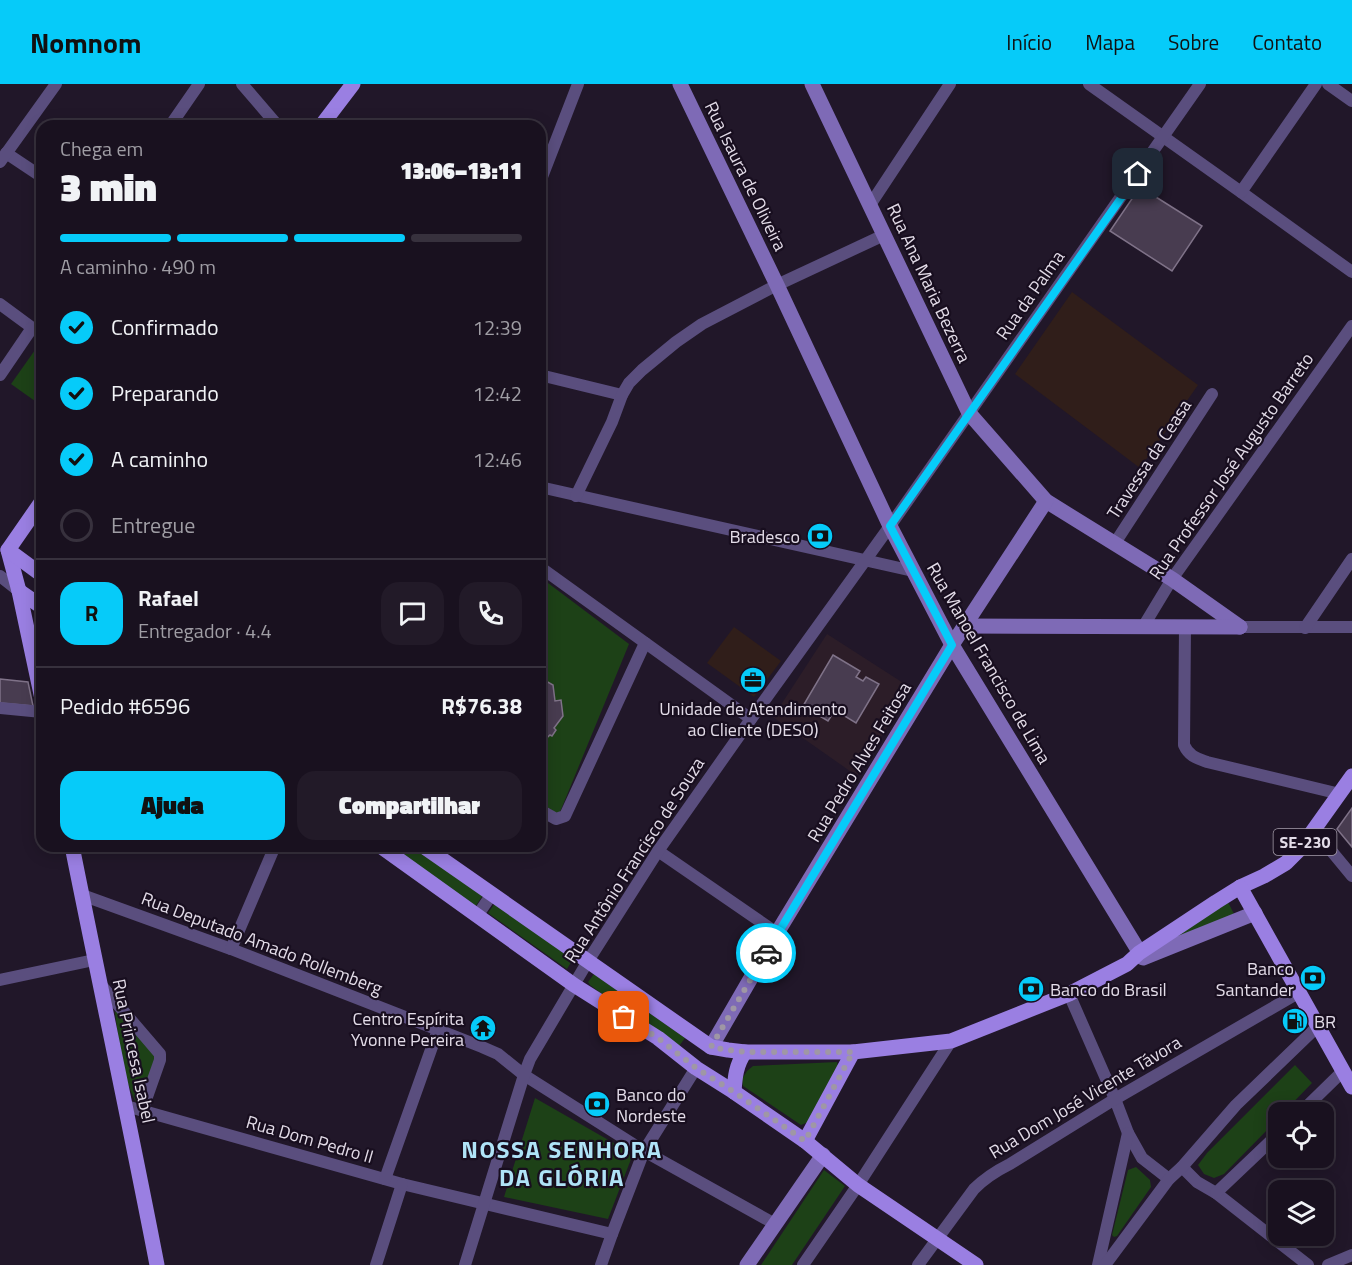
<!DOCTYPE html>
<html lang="pt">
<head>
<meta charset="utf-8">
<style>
  :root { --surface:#19111f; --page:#221a28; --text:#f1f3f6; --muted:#9f9da4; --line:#37313d; --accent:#06cbf9 }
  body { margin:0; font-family:"Titillium Web",sans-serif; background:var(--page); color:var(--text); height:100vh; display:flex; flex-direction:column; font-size:22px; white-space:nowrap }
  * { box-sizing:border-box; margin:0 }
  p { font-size:20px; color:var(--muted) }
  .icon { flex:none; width:33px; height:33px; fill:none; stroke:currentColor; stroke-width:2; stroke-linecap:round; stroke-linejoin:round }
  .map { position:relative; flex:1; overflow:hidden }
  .details { position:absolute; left:36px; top:36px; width:510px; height:732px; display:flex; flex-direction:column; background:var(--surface); border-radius:18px; box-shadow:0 3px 15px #0003,0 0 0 2px var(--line) }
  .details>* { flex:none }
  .buttons { position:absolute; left:1268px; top:1018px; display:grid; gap:12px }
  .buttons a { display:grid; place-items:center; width:66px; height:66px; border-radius:12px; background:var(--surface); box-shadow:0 3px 15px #0003,0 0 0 2px var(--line); font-size:30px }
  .pin { position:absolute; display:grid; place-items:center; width:51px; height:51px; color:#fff; margin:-26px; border-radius:12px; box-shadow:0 3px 9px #0006 }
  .courier { position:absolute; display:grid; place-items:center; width:60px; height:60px; margin:-30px; border:4px solid #06cbf9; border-radius:50%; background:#fff; color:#222; box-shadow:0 2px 8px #0007 }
  .overview em { font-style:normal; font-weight:800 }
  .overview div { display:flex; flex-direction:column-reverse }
  .overview { display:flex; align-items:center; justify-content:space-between; height:102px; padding:0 24px }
  h1 { font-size:39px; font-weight:800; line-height:45px }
  .bar { display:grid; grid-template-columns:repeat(4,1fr); gap:9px 6px; align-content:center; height:72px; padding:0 24px }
  .bar i { height:8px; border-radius:4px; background:var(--line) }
  .bar .active { background:var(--accent) }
  .bar p { grid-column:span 4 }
  .line { display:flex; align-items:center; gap:15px; padding:0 24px; border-top:2px solid var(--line) }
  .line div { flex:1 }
  .round { display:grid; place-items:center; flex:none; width:63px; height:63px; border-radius:18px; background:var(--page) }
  ol { padding:0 24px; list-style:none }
  li { display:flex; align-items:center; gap:18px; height:66px }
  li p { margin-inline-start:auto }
  li .icon { padding:6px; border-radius:50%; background:var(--accent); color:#111; stroke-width:4 }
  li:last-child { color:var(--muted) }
  li i { width:33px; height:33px; border:3px solid var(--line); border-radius:50% }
  .primary-button { display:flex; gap:12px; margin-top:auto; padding:12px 24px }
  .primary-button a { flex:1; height:69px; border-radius:18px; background:var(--accent); color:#111; font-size:24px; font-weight:800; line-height:69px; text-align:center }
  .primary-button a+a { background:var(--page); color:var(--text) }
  header { display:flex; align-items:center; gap:36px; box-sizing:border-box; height:84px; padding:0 30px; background:var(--accent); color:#111 }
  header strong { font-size:28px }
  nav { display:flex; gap:33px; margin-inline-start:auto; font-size:21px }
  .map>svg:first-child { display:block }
</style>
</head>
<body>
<header>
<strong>Nomnom</strong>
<nav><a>Início</a><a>Mapa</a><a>Sobre</a><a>Contato</a></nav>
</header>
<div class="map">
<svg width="1352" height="1181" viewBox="0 0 1352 1181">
  <rect width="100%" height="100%" fill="#211729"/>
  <g fill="#301e1a">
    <path d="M1072 208 1198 301 1140 384 1015 290Z"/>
    <path d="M734 543 781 577 754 613 707 579Z"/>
  </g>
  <path fill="#2c1d28" d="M827 550 911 604 857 692 773 633Z"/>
  <g fill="#1d4117">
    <path d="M35 266 42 271V322L11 300Z"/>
    <path d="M540 493 629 560 560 728 556 729 540 718Z"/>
    <path d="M390 762H411L483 811 475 823Z"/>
    <path d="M1228 818 1235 832 1164 859Z"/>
    <path d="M495 819 573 875 567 885 488 829Z"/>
    <path d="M594 890 685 954 677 965 590 901 588 898Z"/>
    <path d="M118 926 156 972 138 1022C122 994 119 959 115 928Z"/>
    <path d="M837 978 838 983 811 1037 801 1041 743 1002 742 995 747 987 753 982Z"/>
    <path d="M1295 981 1312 999 1283 1029H1278V1035L1224 1090 1214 1094 1204 1090 1198 1081 1207 1069Z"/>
    <path d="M535 1014 633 1070 608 1135 504 1113Z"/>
    <path d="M1136 1083 1150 1096 1151 1103 1117 1152 1114 1153 1112 1151 1128 1086Z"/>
    <path d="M824 1086 845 1102 792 1181H761Z"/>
  </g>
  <g fill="#483c50" stroke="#7f7288" stroke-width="1.5">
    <path d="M1140 103 1202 142 1172 187 1110 147Z"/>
    <path d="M833 571 860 587 856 593 863 597 866 593 879 600 856 639 835 626 828 637 803 622Z"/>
    <path d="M540 585 547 589 544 596 553 601 555 617 561 616 563 632 554 644 556 646 552 652 550 651 540 660Z"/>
    <path d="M0 595 28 598 33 622 0 619Z"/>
    <path d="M1352 724V763L1337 745Z"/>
  </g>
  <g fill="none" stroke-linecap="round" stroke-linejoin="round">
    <g stroke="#5a4e7e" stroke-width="12">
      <path d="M242 0 278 42"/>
      <path d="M1089 0 1241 108 1352 188"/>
      <path d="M1328 0 1352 17"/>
      <path d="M170 42 199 0"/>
      <path d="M6 69 42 93"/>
      <path d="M0 78 56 0"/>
      <path d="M540 98 578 0"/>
      <path d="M1241 108 1316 0"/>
      <path d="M870 121 950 0"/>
      <path d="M0 220 42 251"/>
      <path d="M0 291 32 244"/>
      <path d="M540 291 622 311"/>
      <path d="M540 403 913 487"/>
      <path d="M576 412 612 338 622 311 629 299 642 286 676 258 702 240 777 201 884 151"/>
      <path d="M1115 459 1212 310"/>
      <path d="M540 483 751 635"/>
      <path d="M0 492 19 507"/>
      <path d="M1143 543 1172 495 1352 242"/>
      <path d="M1185 543 1184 661C1189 672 1196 674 1207 678L1340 710"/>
      <path d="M1240 543H1352"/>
      <path d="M1305 544 1352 475"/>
      <path d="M0 624 42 628"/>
      <path d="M540 726 556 735 565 732 645 559"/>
      <path d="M1314 746 1352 792"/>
      <path d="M658 767 777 849"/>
      <path d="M82 811 231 865 482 963 498 970 524 991 644 1067 775 1140"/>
      <path d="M477 832 492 810"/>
      <path d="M231 865 275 762"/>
      <path d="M0 896 94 876"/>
      <path d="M101 901 160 970V976L142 1027"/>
      <path d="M1069 910 1115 1015 1128 1049 1142 1074 1169 1095"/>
      <path d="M126 1022 402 1100 612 1150"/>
      <path d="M1300 1029 1343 987"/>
      <path d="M1182 1083 1197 1098 1216 1109 1308 1181"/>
      <path d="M385 1095 438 946"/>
      <path d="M1216 1109 1278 1050"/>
      <path d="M376 1181 402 1100"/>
      <path d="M465 1181 524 991 530 975 588 877 658 767 751 635 890 442 1200 0"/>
      <path d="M601 1181 612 1150 644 1067 696 984"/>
      <path d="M803 1181 858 1101 951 957"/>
      <path d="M918 1181 974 1105C985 1094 996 1087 1010 1080L1115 1015 1298 909"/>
      <path d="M1098 1181 1128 1049"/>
      <path d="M1105 1181 1169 1095 1182 1083 1236 1021 1318 942"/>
      <path d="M1328 1181 1352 1171"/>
    </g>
    <g stroke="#7e6ab6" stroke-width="15">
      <path d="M680 0 777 201 890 442 952 561 1143 874 1255 829"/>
      <path d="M812 0 969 329 1046 417 1172 495 1240 543"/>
      <path d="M965 542 1240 543"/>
      <path d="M711 963 777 849 952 561 1046 417"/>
      <path d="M747 1181 823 1071"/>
    </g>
    <g stroke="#9a7fe2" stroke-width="15">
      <path d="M321 42 353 0"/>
      <path d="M42 417 8 466 19 507 42 615"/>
      <path d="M8 466 42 491"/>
      <path d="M19 507 42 523"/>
      <path d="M72 762C100 902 130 1041 157 1181"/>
      <path d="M380 762 574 901 658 954 696 984 734 1008 805 1057 858 1101 976 1181"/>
      <path d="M423 762 711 963 728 966 745 968H853L951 957 1069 910 1127 880 1139 869 1216 818 1240 803 1264 792 1286 779 1300 765 1352 692"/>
      <path d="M1240 803 1352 1003"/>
      <path d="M734 1008C735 993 736 981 745 968"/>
      <path d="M805 1057 853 968"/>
    </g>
  </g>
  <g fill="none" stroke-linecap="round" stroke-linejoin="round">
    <path stroke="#9f97a5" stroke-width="6" stroke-dasharray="0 10.8" d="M624 933 658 954 696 984 734 1008 805 1057 853 968H745L728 966 711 963 766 869"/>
    <path stroke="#06cbf9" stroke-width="8" d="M766 869 952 561 890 442 1138 90"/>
  </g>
  <defs>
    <symbol id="bank-disc" viewBox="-11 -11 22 22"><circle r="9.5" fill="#06cbf9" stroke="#180e1f"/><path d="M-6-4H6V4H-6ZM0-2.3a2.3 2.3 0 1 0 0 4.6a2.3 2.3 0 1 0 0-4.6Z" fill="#111"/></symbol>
    <symbol id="office-disc" viewBox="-11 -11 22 22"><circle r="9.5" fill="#06cbf9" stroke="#180e1f"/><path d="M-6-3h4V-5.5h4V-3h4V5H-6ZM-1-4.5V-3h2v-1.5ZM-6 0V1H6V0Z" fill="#111"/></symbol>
    <symbol id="fuel-disc" viewBox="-11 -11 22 22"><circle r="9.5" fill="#06cbf9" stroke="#180e1f"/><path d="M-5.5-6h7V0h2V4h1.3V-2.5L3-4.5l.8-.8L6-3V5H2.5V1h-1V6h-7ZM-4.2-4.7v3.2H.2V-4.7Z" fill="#111"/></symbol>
    <symbol id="temple-disc" viewBox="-11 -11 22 22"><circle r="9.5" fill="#06cbf9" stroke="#180e1f"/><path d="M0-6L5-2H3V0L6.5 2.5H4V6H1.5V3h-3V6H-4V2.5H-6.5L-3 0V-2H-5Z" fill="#111"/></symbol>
  </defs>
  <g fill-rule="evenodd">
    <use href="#bank-disc" x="805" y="437" width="30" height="30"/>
    <use href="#office-disc" x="738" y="581" width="30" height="30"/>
    <use href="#bank-disc" x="1298" y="879" width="30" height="30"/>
    <use href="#bank-disc" x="1016" y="890" width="30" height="30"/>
    <use href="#fuel-disc" x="1280" y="922" width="30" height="30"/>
    <use href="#temple-disc" x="468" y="929" width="30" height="30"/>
    <use href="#bank-disc" x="582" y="1005" width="30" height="30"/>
  </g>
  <g text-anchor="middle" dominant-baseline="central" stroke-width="4.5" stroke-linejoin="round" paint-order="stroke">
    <rect fill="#180e1f" stroke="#a69eac" stroke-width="1.5" x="1273.5" y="745" width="63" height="26" rx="4.5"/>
    <g font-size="16" font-weight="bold" fill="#e3dce8">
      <text x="1305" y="758">SE-230</text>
    </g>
    <g font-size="18" fill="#e3dce8" stroke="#180e1f">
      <text transform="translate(746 92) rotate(64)">Rua Isaura de Oliveira</text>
      <text transform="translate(929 199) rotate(65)">Rua Ana Maria Bezerra</text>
      <text transform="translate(1030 211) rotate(-55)">Rua da Palma</text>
      <text transform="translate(1149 375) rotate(-57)">Travessa da Ceasa</text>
      <text transform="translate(1231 382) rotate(-55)">Rua Professor José Augusto Barreto</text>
      <text transform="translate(989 579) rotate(60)">Rua Manoel Francisco de Lima</text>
      <text transform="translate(859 678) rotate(-59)">Rua Pedro Alves Feitosa</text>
      <text transform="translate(634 776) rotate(-57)">Rua Antônio Francisco de Souza</text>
      <text transform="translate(262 859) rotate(21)">Rua Deputado Amado Rollemberg</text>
      <text transform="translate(134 967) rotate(78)">Rua Princesa Isabel</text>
      <text transform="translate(1085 1013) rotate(-31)">Rua Dom José Vicente Távora</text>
      <text transform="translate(310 1055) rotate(16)">Rua Dom Pedro II</text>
    </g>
    <g font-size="18" fill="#e3dce8" stroke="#180e1f" text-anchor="end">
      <text x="800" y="452">Bradesco</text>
      <text x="753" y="624" text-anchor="middle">Unidade de Atendimento<tspan x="753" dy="21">ao Cliente (DESO)</tspan></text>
      <text x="1294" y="884">Banco<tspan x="1294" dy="21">Santander</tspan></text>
      <text x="1050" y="905" text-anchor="start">Banco do Brasil</text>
      <text x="464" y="934">Centro Espírita<tspan x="464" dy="21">Yvonne Pereira</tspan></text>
      <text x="1314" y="937" text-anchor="start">BR</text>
      <text x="616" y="1010" text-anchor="start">Banco do<tspan x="616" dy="21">Nordeste</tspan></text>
    </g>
    <g font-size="24" font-weight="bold" letter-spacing="1.5" fill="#afe3f7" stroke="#180e1f">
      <text x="562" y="1065">NOSSA SENHORA<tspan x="562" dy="28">DA GLÓRIA</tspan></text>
    </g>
  </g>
</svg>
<div class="buttons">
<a><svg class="icon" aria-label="locate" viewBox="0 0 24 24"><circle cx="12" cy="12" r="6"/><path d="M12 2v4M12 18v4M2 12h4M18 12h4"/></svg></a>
<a><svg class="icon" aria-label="layers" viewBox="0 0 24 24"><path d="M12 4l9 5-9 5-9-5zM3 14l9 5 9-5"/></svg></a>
</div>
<div class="pin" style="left:624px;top:933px;background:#ea580c"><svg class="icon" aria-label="bag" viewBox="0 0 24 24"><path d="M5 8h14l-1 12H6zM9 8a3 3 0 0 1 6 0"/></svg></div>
<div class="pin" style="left:1138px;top:90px;background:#1f2937"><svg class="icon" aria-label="home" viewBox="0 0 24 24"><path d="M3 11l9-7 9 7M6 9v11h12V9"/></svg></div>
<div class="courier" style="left:766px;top:869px"><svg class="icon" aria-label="car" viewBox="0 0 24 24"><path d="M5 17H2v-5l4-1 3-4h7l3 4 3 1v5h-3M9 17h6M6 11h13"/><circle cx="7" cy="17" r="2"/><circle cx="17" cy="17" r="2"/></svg></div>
<section class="details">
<div class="overview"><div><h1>3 min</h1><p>Chega em</p></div><em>13:06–13:11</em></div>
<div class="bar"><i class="active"></i><i class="active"></i><i class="active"></i><i></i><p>A caminho · 490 m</p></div>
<ol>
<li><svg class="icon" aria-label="check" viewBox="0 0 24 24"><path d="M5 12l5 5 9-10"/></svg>Confirmado<p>12:39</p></li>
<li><svg class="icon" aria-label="check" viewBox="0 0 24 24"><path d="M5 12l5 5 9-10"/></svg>Preparando<p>12:42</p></li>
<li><svg class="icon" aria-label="check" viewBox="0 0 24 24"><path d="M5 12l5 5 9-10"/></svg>A caminho<p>12:46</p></li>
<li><i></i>Entregue</li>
</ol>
<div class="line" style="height:108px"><b class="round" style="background:var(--accent);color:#111">R</b><div><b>Rafael</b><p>Entregador · 4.4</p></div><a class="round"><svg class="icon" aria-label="chat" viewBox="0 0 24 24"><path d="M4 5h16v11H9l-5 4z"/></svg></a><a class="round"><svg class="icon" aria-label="phone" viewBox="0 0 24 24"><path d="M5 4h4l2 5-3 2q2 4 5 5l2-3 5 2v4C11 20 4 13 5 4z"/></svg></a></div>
<div class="line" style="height:78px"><div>Pedido #6596</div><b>R$76.38</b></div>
<div class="primary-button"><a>Ajuda</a><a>Compartilhar</a></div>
</section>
</div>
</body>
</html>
